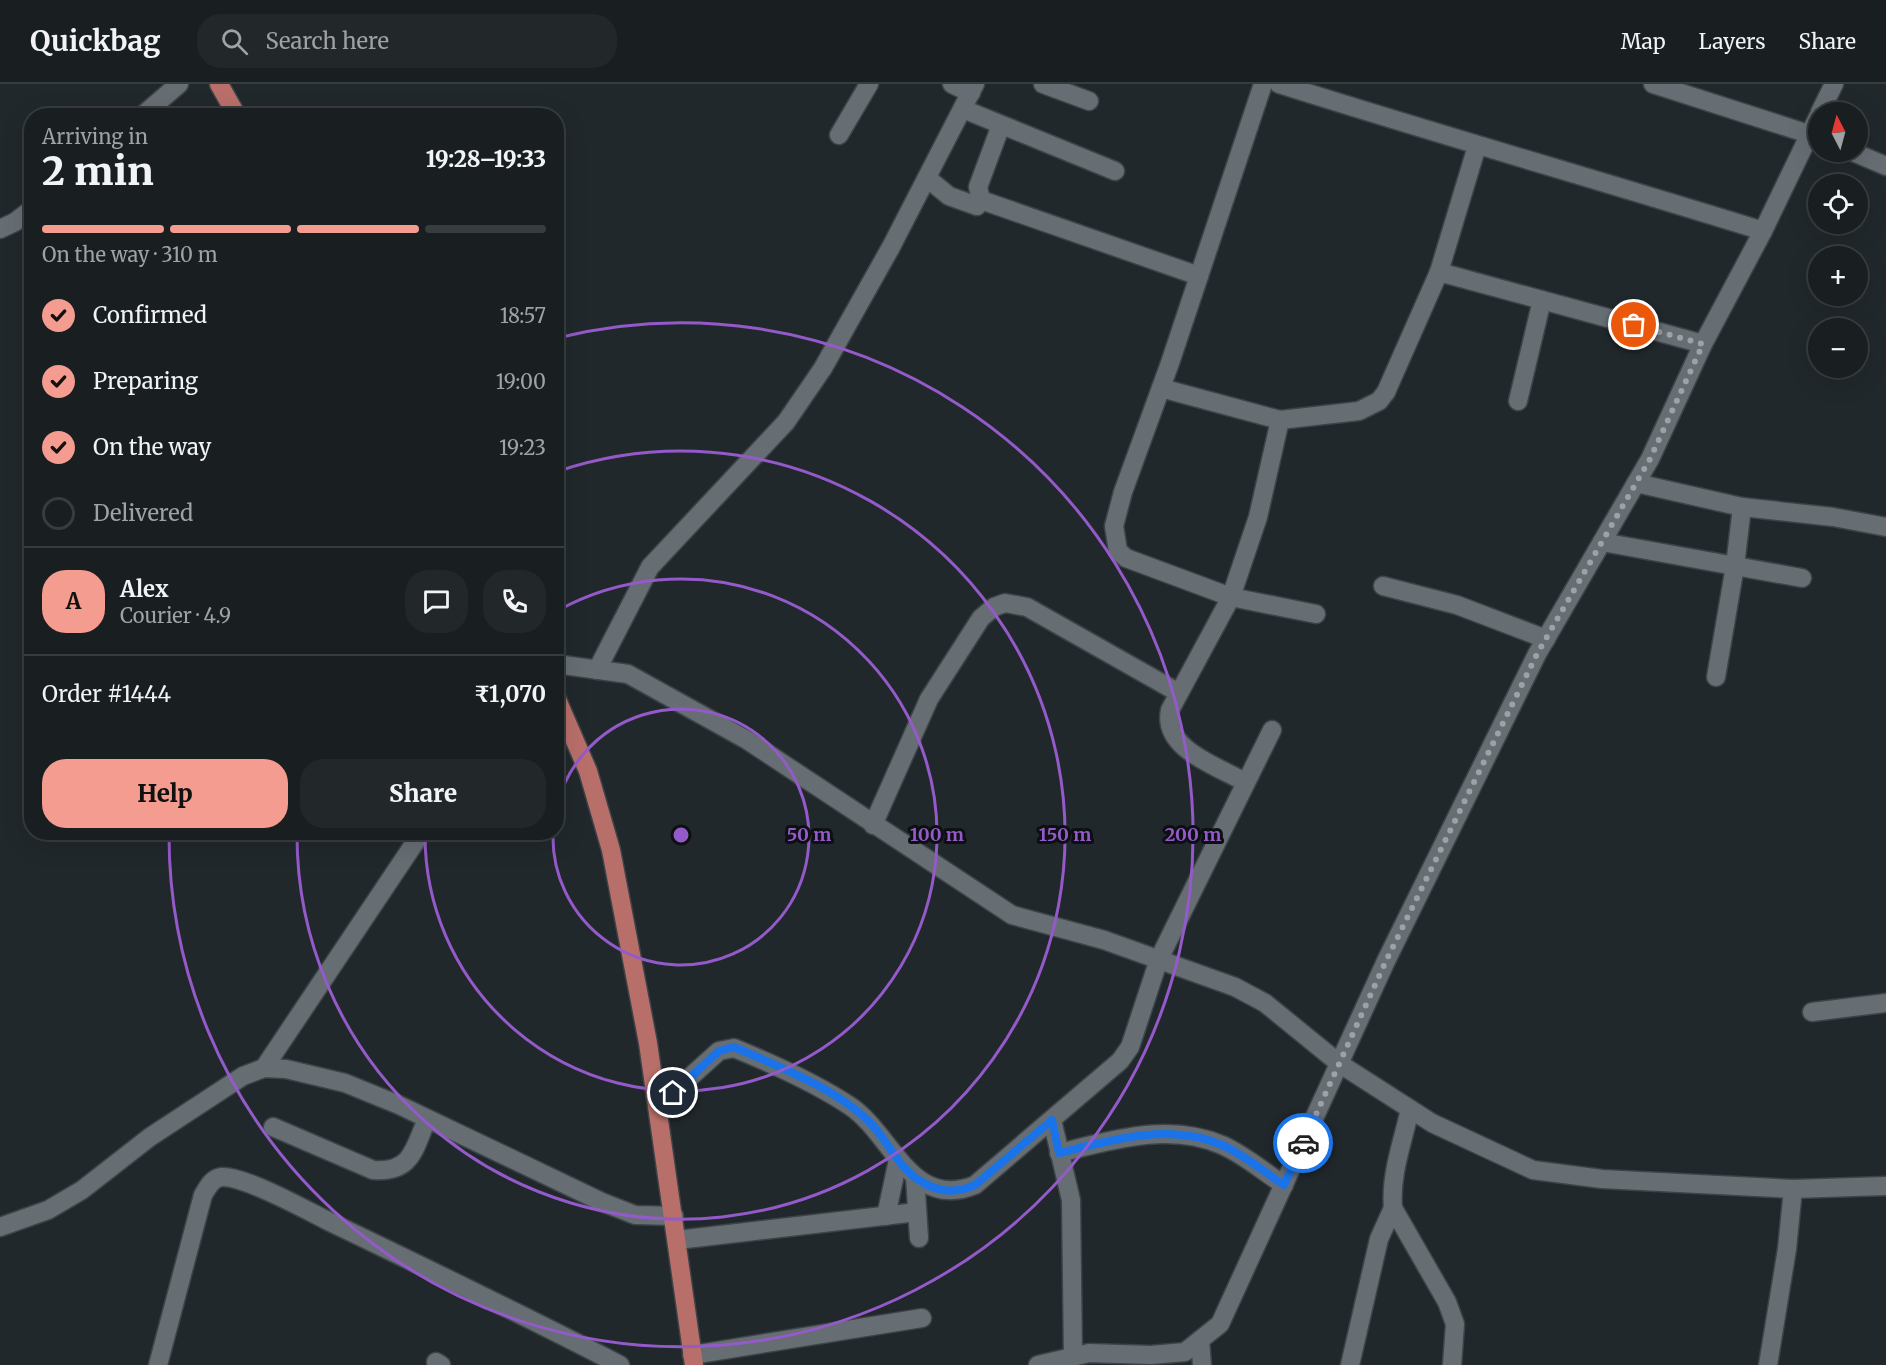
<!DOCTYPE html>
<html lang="en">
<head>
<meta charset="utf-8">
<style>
  :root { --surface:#191e21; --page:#22272a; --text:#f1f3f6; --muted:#9fa2a5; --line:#373c3f; --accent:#f59c90 }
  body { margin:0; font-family:Merriweather,serif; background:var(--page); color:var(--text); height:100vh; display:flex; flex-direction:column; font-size:22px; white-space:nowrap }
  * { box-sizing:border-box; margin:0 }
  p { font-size:20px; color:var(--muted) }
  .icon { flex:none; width:33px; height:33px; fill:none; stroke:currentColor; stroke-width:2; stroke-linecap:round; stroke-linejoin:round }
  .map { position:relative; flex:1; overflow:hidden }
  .sheet { position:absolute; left:24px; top:24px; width:540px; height:732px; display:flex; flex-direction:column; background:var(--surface); border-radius:24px; box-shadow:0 6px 24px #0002,0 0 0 2px var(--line) }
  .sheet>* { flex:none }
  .needle { width:39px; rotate:354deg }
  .controls { position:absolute; left:1808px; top:18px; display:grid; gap:12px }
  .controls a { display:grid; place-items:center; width:60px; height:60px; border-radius:50%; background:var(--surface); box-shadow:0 6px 24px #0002,0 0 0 2px var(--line); font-size:30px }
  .pin { position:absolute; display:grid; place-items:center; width:51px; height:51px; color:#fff; margin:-26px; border:3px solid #fff; border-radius:50%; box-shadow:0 2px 6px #0007 }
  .courier { position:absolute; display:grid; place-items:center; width:60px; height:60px; margin:-30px; border:4px solid #1a73e8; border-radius:50%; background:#fff; color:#222; box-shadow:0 2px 8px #0007 }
  .summary em { font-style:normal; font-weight:800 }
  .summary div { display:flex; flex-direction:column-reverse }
  .summary { display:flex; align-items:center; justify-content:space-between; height:102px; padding:0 18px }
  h1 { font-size:39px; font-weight:800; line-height:45px }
  .bar { display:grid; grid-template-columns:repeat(4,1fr); gap:9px 6px; align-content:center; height:72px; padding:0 18px }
  .bar i { height:8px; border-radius:4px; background:var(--line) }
  .bar .current { background:var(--accent) }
  .bar p { grid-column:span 4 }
  .line { display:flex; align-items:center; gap:15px; padding:0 18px; border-top:2px solid var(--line) }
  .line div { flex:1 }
  .round { display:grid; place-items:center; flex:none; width:63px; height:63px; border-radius:24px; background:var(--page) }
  ol { padding:0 18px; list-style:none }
  li { display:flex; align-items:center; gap:18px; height:66px }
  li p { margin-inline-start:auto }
  li .icon { padding:6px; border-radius:50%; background:var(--accent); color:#111; stroke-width:4 }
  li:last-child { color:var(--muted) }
  li i { width:33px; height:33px; border:3px solid var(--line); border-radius:50% }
  .button { display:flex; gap:12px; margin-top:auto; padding:12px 18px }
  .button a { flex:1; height:69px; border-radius:24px; background:var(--accent); color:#111; font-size:24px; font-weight:800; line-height:69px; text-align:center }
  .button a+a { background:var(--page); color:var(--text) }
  header { display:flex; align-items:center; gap:36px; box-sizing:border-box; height:84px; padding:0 30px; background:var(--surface); border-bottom:2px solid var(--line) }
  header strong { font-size:28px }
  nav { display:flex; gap:33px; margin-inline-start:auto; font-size:21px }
  .search { width:420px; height:54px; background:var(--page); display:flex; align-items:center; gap:15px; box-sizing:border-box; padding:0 21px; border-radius:24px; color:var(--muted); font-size:22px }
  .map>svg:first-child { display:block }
</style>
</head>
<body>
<header>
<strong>Quickbag</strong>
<div class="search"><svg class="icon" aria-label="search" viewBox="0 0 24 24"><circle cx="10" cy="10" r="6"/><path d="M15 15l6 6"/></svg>Search here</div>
<nav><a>Map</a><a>Layers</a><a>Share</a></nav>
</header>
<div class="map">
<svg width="1886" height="1281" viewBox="0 0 1886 1281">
  <rect width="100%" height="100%" fill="#21282c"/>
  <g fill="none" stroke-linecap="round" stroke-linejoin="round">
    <defs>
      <g id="minor">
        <path d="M952 0 971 9"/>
        <path d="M1043 0 1089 17"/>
        <path d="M1263 0 1170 279 1123 408 1114 442 1118 467 1126 474 1231 513 1316 530"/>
        <path d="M1279 0C1440 51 1602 97 1763 147"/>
        <path d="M1653 0 1818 53"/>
        <path d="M963 25 1115 87"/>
        <path d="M1820 28 1834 0"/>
        <path d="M142 32 179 0"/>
        <path d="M1001 41 978 103 981 116 1199 192"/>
        <path d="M839 51 869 0"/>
        <path d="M1853 68 1886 82"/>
        <path d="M927 94 949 112 977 122"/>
        <path d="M0 145 15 138 32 125"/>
        <path d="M1439 188 1703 260"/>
        <path d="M1161 304 1280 336 1359 327 1379 317 1386 308 1439 188 1477 62"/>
        <path d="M1518 317 1542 216"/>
        <path d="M1636 399 1742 423 1833 433 1886 443"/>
        <path d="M1602 458 1802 494"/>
        <path d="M1383 502 1457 521 1546 555"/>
        <path d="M556 580 628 590 747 656 1012 831 1104 856 1235 903 1265 919 1340 980 1432 1039 1533 1086 1602 1095 1793 1105 1886 1102"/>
        <path d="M597 586 650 483 786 338 823 284 891 163 975 0"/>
        <path d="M1716 593 1735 482 1742 423"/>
        <path d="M1245 698C1217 682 1162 665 1170 626L1231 513 1258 433 1280 336"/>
        <path d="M873 741 929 615 981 534 994 523 1005 519 1027 523 1179 609"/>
        <path d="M1812 928 1886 919"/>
        <path d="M264 984 422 748"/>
        <path d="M657 1023 719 967 734 964C773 980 814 998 850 1022 892 1050 911 1127 975 1101L1120 977 1130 963 1159 875 1272 646"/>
        <path d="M1410 1025C1403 1057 1390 1091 1393 1124L1447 1218 1455 1240 1452 1281"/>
        <path d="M1052 1036 1071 1116 1073 1272"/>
        <path d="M273 1043 373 1086C412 1089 414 1065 427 1035"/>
        <path d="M1059 1069C1112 1056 1169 1038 1222 1061 1243 1070 1264 1088 1284 1101"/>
        <path d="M915 1093 919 1154"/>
        <path d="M886 1132 898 1076"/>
        <path d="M0 1143 48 1126 82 1106 150 1053 243 992 264 984 286 985 345 999 399 1021 602 1118 635 1131 674 1132"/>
        <path d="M677 1156 917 1128"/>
        <path d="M1200 1256 1202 1281"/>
        <path d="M692 1271 922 1234"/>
        <path d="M436 1278 441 1281"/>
        <path d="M158 1281 203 1111C208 1103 212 1094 222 1093 245 1092 306 1126 328 1137 426 1184 523 1231 620 1281"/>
        <path d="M1038 1281 1089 1269 1151 1271 1185 1268 1220 1240 1386 877 1537 570 1650 375 1703 260 1763 147 1818 33"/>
        <path d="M1350 1281 1379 1155 1393 1124"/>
        <path d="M1768 1281 1787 1165 1793 1105"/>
      </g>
      <g id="major">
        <path d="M219 0 237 32"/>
        <path d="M556 613 588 687 611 766 648 959 694 1281"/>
      </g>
    </defs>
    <use href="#minor" stroke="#3d4347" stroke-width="21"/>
    <use href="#major" stroke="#3d4347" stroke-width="21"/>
    <use href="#minor" stroke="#666e74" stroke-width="18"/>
    <use href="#major" stroke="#b96f69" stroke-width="18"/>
  </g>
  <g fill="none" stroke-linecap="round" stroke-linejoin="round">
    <path stroke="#9da2a6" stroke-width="6" stroke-dasharray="0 10.8" d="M1303 1059 1386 877 1537 570 1650 375 1703 260 1634 241"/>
    <path stroke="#1a73e8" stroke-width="8" d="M673 1009 719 967 734 963C778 982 842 1007 874 1043 890 1061 900 1086 922 1098 940 1109 956 1109 975 1101L1052 1036 1059 1069C1112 1056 1169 1038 1222 1061 1243 1070 1264 1088 1284 1101L1303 1059"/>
  </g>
  <g fill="none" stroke="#945ac9" stroke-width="3">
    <path d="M557 721A128 128 0 1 1 553 749"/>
    <path d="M557 527A256 256 0 1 1 425 749"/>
    <path d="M559 387A384 384 0 1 1 297 751"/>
    <path d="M557 254A512 512 0 1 1 169 751"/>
  </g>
  <circle cx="681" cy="751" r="9" fill="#945ac9" stroke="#0d1012" stroke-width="3"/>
  <g font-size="18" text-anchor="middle" font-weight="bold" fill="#945ac9" stroke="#0d1012" stroke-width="6" stroke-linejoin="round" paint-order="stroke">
    <text x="809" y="757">50 m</text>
    <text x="937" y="757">100 m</text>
    <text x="1065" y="757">150 m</text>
    <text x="1193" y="757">200 m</text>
  </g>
</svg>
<div class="controls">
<a><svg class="needle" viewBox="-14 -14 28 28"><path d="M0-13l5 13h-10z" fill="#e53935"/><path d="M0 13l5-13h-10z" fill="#9fa2a5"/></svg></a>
<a><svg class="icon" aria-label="locate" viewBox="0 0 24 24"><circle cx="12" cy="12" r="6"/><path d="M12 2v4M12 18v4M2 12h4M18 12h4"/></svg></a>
<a>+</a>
<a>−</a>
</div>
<div class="pin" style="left:1634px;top:241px;background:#ea580c"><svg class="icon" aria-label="bag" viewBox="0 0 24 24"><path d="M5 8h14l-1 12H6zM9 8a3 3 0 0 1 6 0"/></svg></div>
<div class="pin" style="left:673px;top:1009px;background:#1f2937"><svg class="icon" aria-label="home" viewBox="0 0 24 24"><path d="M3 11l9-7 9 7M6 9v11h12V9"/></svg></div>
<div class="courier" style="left:1303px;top:1059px"><svg class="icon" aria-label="car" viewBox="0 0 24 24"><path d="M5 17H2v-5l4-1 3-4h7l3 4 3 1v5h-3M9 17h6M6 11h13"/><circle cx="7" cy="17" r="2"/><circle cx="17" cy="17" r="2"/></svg></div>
<section class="sheet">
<div class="summary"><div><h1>2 min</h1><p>Arriving in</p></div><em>19:28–19:33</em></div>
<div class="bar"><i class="current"></i><i class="current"></i><i class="current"></i><i></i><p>On the way · 310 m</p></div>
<ol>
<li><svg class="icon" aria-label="check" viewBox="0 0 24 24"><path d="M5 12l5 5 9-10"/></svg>Confirmed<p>18:57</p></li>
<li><svg class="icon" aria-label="check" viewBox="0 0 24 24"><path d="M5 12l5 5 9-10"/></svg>Preparing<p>19:00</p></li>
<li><svg class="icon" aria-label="check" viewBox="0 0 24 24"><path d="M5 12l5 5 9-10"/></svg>On the way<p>19:23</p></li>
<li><i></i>Delivered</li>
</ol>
<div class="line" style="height:108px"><b class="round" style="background:var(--accent);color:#111">A</b><div><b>Alex</b><p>Courier · 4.9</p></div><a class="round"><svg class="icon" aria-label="chat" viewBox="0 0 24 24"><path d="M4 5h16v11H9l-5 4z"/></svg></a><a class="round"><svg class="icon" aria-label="phone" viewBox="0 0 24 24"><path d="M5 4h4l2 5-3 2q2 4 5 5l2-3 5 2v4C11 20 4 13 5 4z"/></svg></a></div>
<div class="line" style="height:78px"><div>Order #1444</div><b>₹1,070</b></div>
<div class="button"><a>Help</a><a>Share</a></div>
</section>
</div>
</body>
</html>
